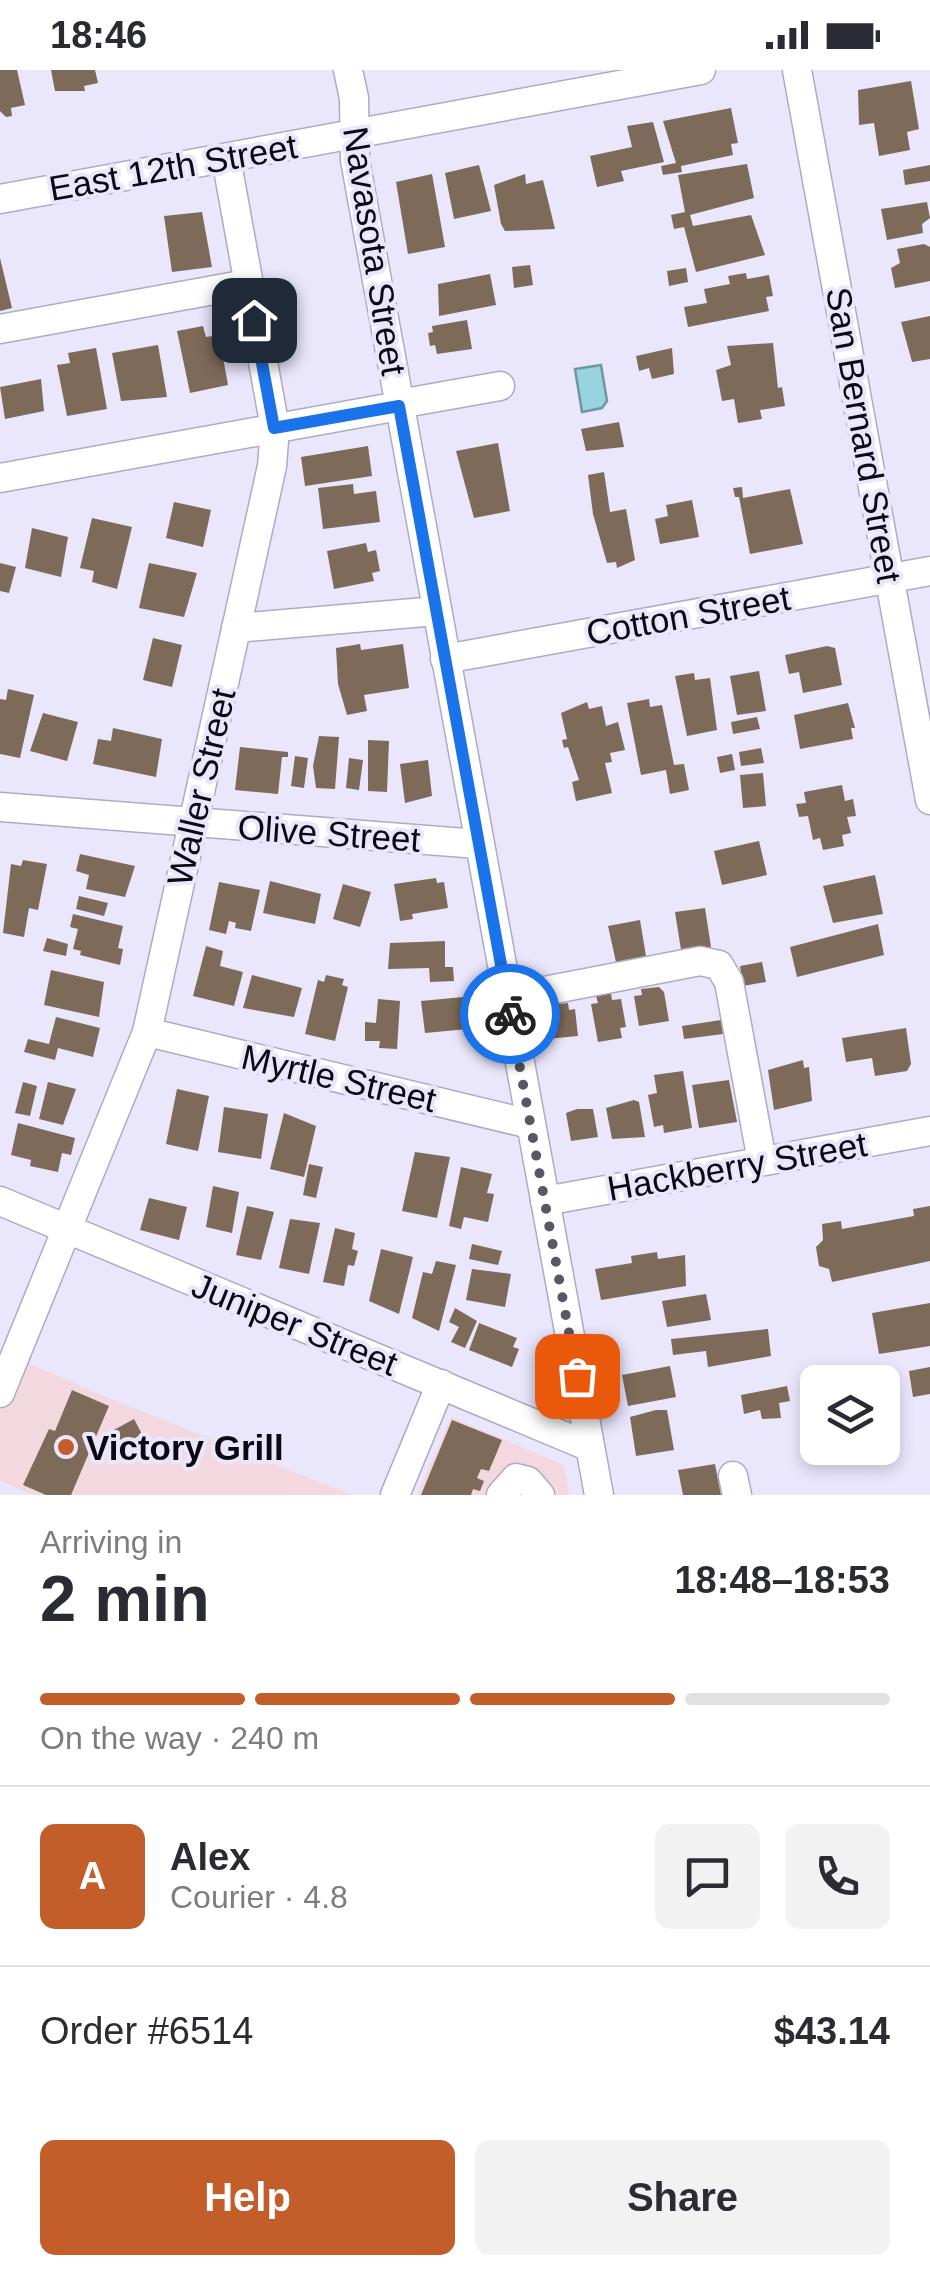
<!DOCTYPE html>
<html lang="en">
<head>
<meta charset="utf-8">
<style>
  :root { --surface:#fff; --page:#f2f2f3; --text:#2b2b33; --muted:#7c7c81; --line:#e1e1e2; --accent:#c35e2b }
  body { margin:0; font-family:Helvetica,sans-serif; background:var(--page); color:var(--text); height:100vh; display:flex; flex-direction:column; font-size:38px; white-space:nowrap }
  * { box-sizing:border-box; margin:0 }
  p { font-size:32px; color:var(--muted) }
  .icon { flex:none; width:55px; height:55px; fill:none; stroke:currentColor; stroke-width:2; stroke-linecap:round; stroke-linejoin:round }
  .map { position:relative; height:1425px; overflow:hidden }
  .sheet { display:flex; flex-direction:column; background:var(--surface); flex:1 }
  .sheet>* { flex:none }
  .buttons { position:absolute; left:800px; top:1295px; display:grid; gap:20px }
  .buttons a { display:grid; place-items:center; width:100px; height:100px; border-radius:15px; background:var(--surface); box-shadow:0 5px 15px #0003; font-size:50px }
  .pin { position:absolute; display:grid; place-items:center; width:85px; height:85px; color:#fff; margin:-42px; border-radius:20px; box-shadow:0 5px 15px #0006 }
  .courier { position:absolute; display:grid; place-items:center; width:100px; height:100px; margin:-50px; border:8px solid #1a73e8; border-radius:50%; background:#fff; color:#222; box-shadow:0 2px 12px #0007 }
  .overview em { font-style:normal; font-weight:700 }
  .overview div { display:flex; flex-direction:column-reverse }
  .overview { display:flex; align-items:center; justify-content:space-between; height:170px; padding:0 40px }
  h1 { font-size:65px; font-weight:700; line-height:75px }
  .bar { display:grid; grid-template-columns:repeat(4,1fr); gap:15px 10px; align-content:center; height:120px; padding:0 40px }
  .bar i { height:12px; border-radius:8px; background:var(--line) }
  .bar .selected { background:var(--accent) }
  .bar p { grid-column:span 4 }
  .line { display:flex; align-items:center; gap:25px; padding:0 40px; border-top:2px solid var(--line) }
  .line div { flex:1 }
  .round { display:grid; place-items:center; flex:none; width:105px; height:105px; border-radius:15px; background:var(--page) }
  .action { display:flex; gap:20px; margin-top:auto; padding:20px 40px }
  .action a { flex:1; height:115px; border-radius:15px; background:var(--accent); color:#fff; font-size:40px; font-weight:700; line-height:115px; text-align:center }
  .action a+a { background:var(--page); color:var(--text) }
  .status { display:flex; justify-content:space-between; align-items:center; height:70px; padding:0 50px; background:var(--surface); direction:ltr }
  .status svg { height:28px; fill:currentColor }
  .map>svg:first-child { display:block }
</style>
</head>
<body>
<div class="status"><b>18:46</b><svg viewBox="0 0 49 12"><path d="M0 12V9h3v3zM5 12V6h3v6zM10 12V3h3v9zM15 12V0h3v12zM26 1h20v11H26zM47 4h2v5h-2z"/></svg></div>
<div class="map">
<svg width="930" height="1425" viewBox="0 0 930 1425">
  <rect width="100%" height="100%" fill="#eae7fd"/>
  <g fill="#f3d9df">
    <path d="M0 1281 116 1331 353 1425H35L0 1411Z"/>
    <path d="M451 1347 564 1395 569 1425H417Z"/>
  </g>
  <path fill="#98d4de" stroke="#6e97a1" stroke-width="2.5" d="M601 295 607 331 602 338 582 342 575 299Z"/>
  <g fill="#7e6a58">
    <path d="M0 0H17L25 35 11 38 12 46 6 47 0 41Z"/>
    <path d="M51 0H95L98 13 84 16 85 21H55Z"/>
    <path d="M911 11 919 59 907 62 910 80 879 86 874 53 859 55 858 20Z"/>
    <path d="M731 38 738 73 731 74 733 85 681 96 682 102 663 105 661 96 676 93 663 51Z"/>
    <path d="M653 52 664 92 621 101 624 111 597 117 590 86 632 77 627 56Z"/>
    <path d="M747 94 754 128 690 145 693 156 751 145 765 185 696 202 684 157 674 159 671 145 685 142 678 105Z"/>
    <path d="M479 95 491 141 454 149 445 103Z"/>
    <path d="M930 95V111L905 115 903 100Z"/>
    <path d="M432 104 445 177 408 184 396 112Z"/>
    <path d="M525 104 526 114 543 110 555 159 505 161 501 154 494 115Z"/>
    <path d="M927 132 930 148 922 154 923 163 887 170 881 139Z"/>
    <path d="M202 142 212 197 172 202 164 146Z"/>
    <path d="M924 174 930 177V211L895 218 891 198 900 193 897 179Z"/>
    <path d="M0 188 12 238 0 241Z"/>
    <path d="M530 195 533 215 514 218 512 197Z"/>
    <path d="M686 198 688 212 669 216 667 201Z"/>
    <path d="M746 203 747 209 769 205 773 226 766 227 769 241 688 257 684 237 707 233 704 219 730 214 728 206Z"/>
    <path d="M490 204 496 235 439 246 438 214Z"/>
    <path d="M930 246V289L912 292 901 252Z"/>
    <path d="M467 250 472 279 437 284 435 275 430 276 428 263 433 262 432 256Z"/>
    <path d="M203 256 206 267 219 265 228 315 190 323 177 261Z"/>
    <path d="M773 273 778 318 782 317 785 336 760 340 762 349 738 353 734 329 722 331 716 300 731 295 727 276Z"/>
    <path d="M158 275 167 327 121 331 112 283Z"/>
    <path d="M96 278 107 339 67 346 57 295 70 293 68 283Z"/>
    <path d="M672 278 674 304 652 309 649 298 639 301 636 286Z"/>
    <path d="M41 309 44 341 5 349 0 317Z"/>
    <path d="M619 352 624 377 586 381 581 359Z"/>
    <path d="M498 373 510 441 474 448 456 381Z"/>
    <path d="M368 376 372 406 305 416 301 387Z"/>
    <path d="M604 402 610 442 626 439 635 490 617 498 616 492 607 493 593 444 588 405Z"/>
    <path d="M353 414 354 424 376 421 380 452 323 459 318 418Z"/>
    <path d="M742 417 743 428 790 419 803 474 750 484 739 427H735L733 418Z"/>
    <path d="M692 430 699 467 660 474 655 449 668 446 666 435Z"/>
    <path d="M174 432 211 440 203 477 166 468Z"/>
    <path d="M92 448 132 457 117 519 92 512 94 501 80 498Z"/>
    <path d="M32 458 68 467 61 507 25 498Z"/>
    <path d="M366 473 368 482 376 480 380 501 372 503 374 511 334 519 327 481Z"/>
    <path d="M0 493 16 497 9 523 0 521Z"/>
    <path d="M149 493 197 503 184 547 139 538Z"/>
    <path d="M153 568 182 575 172 617 143 610Z"/>
    <path d="M360 574 361 580 403 574 409 618 364 625 367 641 347 645 338 614 336 578Z"/>
    <path d="M827 576 835 578 842 615 803 623 799 602 789 604 785 585Z"/>
    <path d="M759 601 766 641 737 645 730 606Z"/>
    <path d="M694 603 695 610 710 608 717 660 687 666 675 606Z"/>
    <path d="M8 619 34 625 20 688 0 684V629L6 630Z"/>
    <path d="M649 629 650 637 662 635 674 695 684 694 689 720 670 724 666 700 641 705 627 633Z"/>
    <path d="M587 632 589 639 602 636 606 656 618 652 625 680 610 683 612 692 605 693 612 723 576 731 572 712 579 710 568 677 564 678 562 670 567 669 561 643Z"/>
    <path d="M848 633 855 658H851L853 669 800 679 794 645Z"/>
    <path d="M43 643 78 652 67 691 30 681Z"/>
    <path d="M757 647 760 659 733 664 731 652Z"/>
    <path d="M113 658 162 669 156 707 93 694 98 669 111 671Z"/>
    <path d="M319 666 339 667 335 719 316 718 313 696Z"/>
    <path d="M368 670 389 671 387 722 368 721Z"/>
    <path d="M240 677 288 682V687H282L278 724 235 720Z"/>
    <path d="M761 678 764 693 741 696 739 682Z"/>
    <path d="M732 684 735 700 720 703 717 687Z"/>
    <path d="M295 686 308 688 304 718 291 716Z"/>
    <path d="M349 688 363 690 359 720 346 718Z"/>
    <path d="M428 690 432 726 405 733 400 694Z"/>
    <path d="M763 703 766 736 743 738 740 705Z"/>
    <path d="M842 715 845 731 853 729 856 746 847 747 851 763 842 765 844 776 823 780 820 768 813 770 808 746 799 747 796 734 806 733 804 722Z"/>
    <path d="M759 771 767 805 722 815 714 781Z"/>
    <path d="M80 784 135 796 125 827 86 819 89 805 76 801Z"/>
    <path d="M23 790 47 794 38 840 29 838 24 867 3 863 11 794 21 796Z"/>
    <path d="M875 805 883 844 833 853 823 816Z"/>
    <path d="M436 808 437 813 444 812 448 838 412 844 413 849 400 851 394 814Z"/>
    <path d="M270 811 321 824 315 854 263 843Z"/>
    <path d="M219 812 260 820 251 861 235 858 236 853 229 851 226 864 209 860Z"/>
    <path d="M343 814 371 822 360 857 333 849Z"/>
    <path d="M79 826 108 833 104 846 76 839Z"/>
    <path d="M705 838 711 877 682 886 675 842Z"/>
    <path d="M73 844 123 856 118 878 123 879 120 895 80 885 81 881 73 879 78 859 70 857Z"/>
    <path d="M640 850 646 886 616 892 608 856Z"/>
    <path d="M878 854 884 885 797 907 790 877Z"/>
    <path d="M47 868 68 874 66 886 43 881Z"/>
    <path d="M445 871V897H453L454 911 430 912 429 898 388 899 390 873Z"/>
    <path d="M206 876 223 881 220 896 243 902 234 936 193 926Z"/>
    <path d="M762 892 766 912 743 916 740 896Z"/>
    <path d="M51 900 104 912 99 947 44 935Z"/>
    <path d="M252 905 302 918 294 947 243 938Z"/>
    <path d="M326 905 344 909 342 915 348 917 335 971 305 964 318 910 324 912Z"/>
    <path d="M659 917 664 922 669 951 639 956 634 926 642 925 641 919Z"/>
    <path d="M611 923 612 930 621 929 626 957 620 958 622 968 598 972 591 934 598 933 596 926Z"/>
    <path d="M463 927 468 959 425 963 421 931Z"/>
    <path d="M378 929 400 931 397 979 379 978 380 971H365V952L376 953Z"/>
    <path d="M568 933 569 940 575 939 578 966 547 969 544 942H550L549 935Z"/>
    <path d="M56 947 100 958 93 987 58 978 55 990 24 982 28 969 49 974Z"/>
    <path d="M721 950 723 964 684 969 682 956Z"/>
    <path d="M906 958 911 994 907 1001 875 1006 872 988 846 992 842 968Z"/>
    <path d="M803 990 804 998 809 997 812 1031 774 1040 768 1000Z"/>
    <path d="M683 1001 692 1058 664 1063 663 1055 654 1057 648 1025 657 1023 654 1005Z"/>
    <path d="M729 1010 737 1052 699 1058 692 1015Z"/>
    <path d="M23 1012 37 1016 30 1046 15 1043Z"/>
    <path d="M48 1012 76 1019 63 1055 39 1049Z"/>
    <path d="M177 1019 209 1026 198 1081 166 1074Z"/>
    <path d="M634 1030 639 1032 645 1067 612 1069 606 1038Z"/>
    <path d="M224 1037 268 1044 261 1089 218 1082Z"/>
    <path d="M577 1039H593L598 1067 571 1071 566 1043Z"/>
    <path d="M284 1043 316 1056 304 1107 270 1099Z"/>
    <path d="M18 1053 75 1068 71 1085 62 1083 58 1102 30 1096 31 1090 11 1085Z"/>
    <path d="M415 1082 450 1087 437 1148 402 1141Z"/>
    <path d="M309 1094 323 1097 316 1128 303 1125Z"/>
    <path d="M461 1097 492 1104 487 1123 494 1124 488 1152 464 1147 461 1159 449 1156Z"/>
    <path d="M213 1116 239 1122 232 1163 206 1157Z"/>
    <path d="M149 1128 187 1137 179 1170 140 1160Z"/>
    <path d="M247 1136 274 1142 261 1190 236 1185Z"/>
    <path d="M930 1136V1191L832 1212 829 1199 819 1196 816 1177 823 1170 822 1154 841 1151 842 1159 914 1146 913 1139Z"/>
    <path d="M290 1149 320 1153 309 1204 279 1198Z"/>
    <path d="M335 1158 355 1163 352 1179 358 1181 354 1196 348 1195 344 1216 323 1212Z"/>
    <path d="M472 1174 502 1181 498 1195 469 1189Z"/>
    <path d="M381 1179 413 1187 399 1244 369 1231Z"/>
    <path d="M657 1182 658 1189 685 1185 686 1216 601 1230 595 1199 632 1193 631 1186Z"/>
    <path d="M436 1191 456 1195 439 1261 412 1248 423 1202 432 1204Z"/>
    <path d="M472 1199 511 1204 505 1237 466 1230Z"/>
    <path d="M706 1224 711 1250 667 1257 662 1231Z"/>
    <path d="M930 1233V1276L879 1284 872 1243Z"/>
    <path d="M455 1238 477 1251 465 1278 451 1272 459 1257 449 1252Z"/>
    <path d="M479 1253 517 1268 513 1277 519 1279 512 1297 469 1280Z"/>
    <path d="M768 1259 771 1286 708 1297 706 1281 673 1285 671 1269Z"/>
    <path d="M670 1296 676 1327 628 1336 622 1305Z"/>
    <path d="M930 1297V1324L913 1327 909 1301Z"/>
    <path d="M787 1316 790 1331 779 1333 781 1348 762 1349 760 1340 744 1344 741 1325Z"/>
    <path d="M72 1320 109 1336 71 1425H46L23 1415 49 1359 55 1361Z"/>
    <path d="M656 1340H667L674 1380 636 1386 630 1347Z"/>
    <path d="M134 1349 142 1364 121 1376 112 1361Z"/>
    <path d="M452 1350 502 1370 489 1401 481 1399 477 1408 484 1411 480 1421 473 1419 471 1425H421Z"/>
    <path d="M715 1394 721 1425H683L678 1400Z"/>
  </g>
  <g fill="none" stroke-linecap="round" stroke-linejoin="round">
    <defs>
      <g id="minor">
        <path d="M348 0 354 28 355 90 599 1425"/>
        <path d="M797 0 930 730"/>
        <path d="M0 129 701 0"/>
        <path d="M0 259 247 214"/>
        <path d="M399 334 500 316"/>
        <path d="M0 408 399 336"/>
        <path d="M236 558 437 541"/>
        <path d="M445 589 930 501"/>
        <path d="M0 737 478 774"/>
        <path d="M508 928 700 891 719 895 729 912 762 1091"/>
        <path d="M147 962 530 1054"/>
        <path d="M0 1131 590 1377"/>
        <path d="M545 1131 930 1061"/>
        <path d="M0 1323 147 962 272 396 275 358 226 88"/>
        <path d="M733 1406 737 1425"/>
        <path d="M395 1425 441 1314"/>
        <path d="M501 1425 516 1408 528 1411 540 1425"/>
      </g>
    </defs>
    <use href="#minor" stroke="#aeaac5" stroke-width="31"/>
    <use href="#minor" stroke="#fff" stroke-width="28"/>
  </g>
  <g fill="none" stroke-linecap="round" stroke-linejoin="round">
    <path stroke="#595764" stroke-width="10" stroke-dasharray="0 18" d="M510 944 577 1306"/>
    <path stroke="#1a73e8" stroke-width="12" d="M254 250 274 358 399 336 510 944"/>
  </g>
  <circle fill="#c35e2b" stroke="#eae7fd" stroke-width="4" cx="66" cy="1377" r="10"/>
  <g text-anchor="middle" dominant-baseline="central" stroke-width="8" stroke-linejoin="round" paint-order="stroke">
    <g font-size="35" fill="#0b0a12" stroke="#eae7fd">
      <text transform="translate(173 97) rotate(-10)">East 12th Street</text>
      <text transform="translate(375 181) rotate(81)">Navasota Street</text>
      <text transform="translate(864 365) rotate(80)">San Bernard Street</text>
      <text transform="translate(688 545) rotate(-10)">Cotton Street</text>
      <text transform="translate(201 717) rotate(-77)">Waller Street</text>
      <text transform="translate(329 763) rotate(4)">Olive Street</text>
      <text transform="translate(339 1008) rotate(13)">Myrtle Street</text>
      <text transform="translate(737 1096) rotate(-10)">Hackberry Street</text>
      <text transform="translate(295 1254) rotate(22)">Juniper Street</text>
    </g>
    <g font-size="35" font-weight="bold" fill="#0b0a12" stroke="#eae7fd" text-anchor="start">
      <text x="86" y="1377">Victory Grill</text>
    </g>
  </g>
</svg>
<div class="buttons">
<a><svg class="icon" aria-label="layers" viewBox="0 0 24 24"><path d="M12 4l9 5-9 5-9-5zM3 14l9 5 9-5"/></svg></a>
</div>
<div class="pin" style="left:577px;top:1306px;background:#ea580c"><svg class="icon" aria-label="bag" viewBox="0 0 24 24"><path d="M5 8h14l-1 12H6zM9 8a3 3 0 0 1 6 0"/></svg></div>
<div class="pin" style="left:254px;top:250px;background:#1f2937"><svg class="icon" aria-label="home" viewBox="0 0 24 24"><path d="M3 11l9-7 9 7M6 9v11h12V9"/></svg></div>
<div class="courier" style="left:510px;top:944px"><svg class="icon" aria-label="bike" viewBox="0 0 24 24"><circle cx="6" cy="16" r="4"/><circle cx="18" cy="16" r="4"/><path d="M6 16l4-8h5l3 8M10 8l3 8H6M13 5h3"/></svg></div>
</div>
<section class="sheet">
<div class="overview"><div><h1>2 min</h1><p>Arriving in</p></div><em>18:48–18:53</em></div>
<div class="bar"><i class="selected"></i><i class="selected"></i><i class="selected"></i><i></i><p>On the way · 240 m</p></div>
<div class="line" style="height:180px"><b class="round" style="background:var(--accent);color:#fff">A</b><div><b>Alex</b><p>Courier · 4.8</p></div><a class="round"><svg class="icon" aria-label="chat" viewBox="0 0 24 24"><path d="M4 5h16v11H9l-5 4z"/></svg></a><a class="round"><svg class="icon" aria-label="phone" viewBox="0 0 24 24"><path d="M5 4h4l2 5-3 2q2 4 5 5l2-3 5 2v4C11 20 4 13 5 4z"/></svg></a></div>
<div class="line" style="height:130px"><div>Order #6514</div><b>$43.14</b></div>
<div class="action"><a>Help</a><a>Share</a></div>
</section>
</body>
</html>
